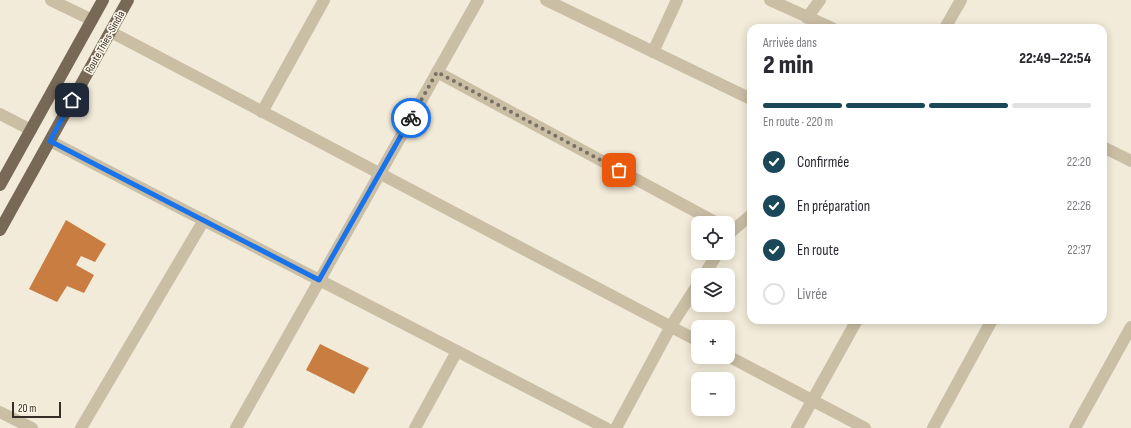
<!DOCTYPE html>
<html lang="fr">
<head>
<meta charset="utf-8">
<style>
  :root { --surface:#fff; --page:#f2f2f3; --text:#2b2b33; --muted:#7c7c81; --line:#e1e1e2; --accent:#1b4858 }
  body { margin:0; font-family:"Sofia Sans Condensed",sans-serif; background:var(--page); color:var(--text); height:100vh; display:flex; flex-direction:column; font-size:15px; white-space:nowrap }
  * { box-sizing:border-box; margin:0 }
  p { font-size:13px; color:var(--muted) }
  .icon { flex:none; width:22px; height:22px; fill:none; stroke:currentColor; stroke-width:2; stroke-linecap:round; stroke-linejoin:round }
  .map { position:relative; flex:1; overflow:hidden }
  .panel { position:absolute; left:747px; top:24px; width:360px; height:300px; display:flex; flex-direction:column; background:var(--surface); border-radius:12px; box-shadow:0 2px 10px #0003 }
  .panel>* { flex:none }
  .tools { position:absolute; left:691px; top:216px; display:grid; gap:8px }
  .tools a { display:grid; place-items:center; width:44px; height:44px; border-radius:8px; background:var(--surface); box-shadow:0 2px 10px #0003; font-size:20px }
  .scale { position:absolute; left:12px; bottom:10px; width:49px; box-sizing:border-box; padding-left:4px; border:2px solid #362e26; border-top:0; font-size:11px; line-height:14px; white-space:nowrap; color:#362e26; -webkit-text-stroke:3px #faf5e6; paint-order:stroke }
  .pin { position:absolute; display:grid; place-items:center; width:34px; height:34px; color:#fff; margin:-17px; border-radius:8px; box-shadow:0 2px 6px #0006 }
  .courier { position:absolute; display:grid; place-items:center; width:40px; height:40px; margin:-20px; border:3px solid #1a73e8; border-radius:50%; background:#fff; color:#222; box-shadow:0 1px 5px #0007 }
  .head em { font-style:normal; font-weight:800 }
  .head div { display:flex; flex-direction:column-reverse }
  .head { display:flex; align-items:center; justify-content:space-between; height:68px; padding:0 16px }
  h1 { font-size:26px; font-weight:800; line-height:30px }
  .bar { display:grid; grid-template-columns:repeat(4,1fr); gap:6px 4px; align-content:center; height:48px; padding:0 16px }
  .bar i { height:5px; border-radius:3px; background:var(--line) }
  .bar .current { background:var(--accent) }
  .bar p { grid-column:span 4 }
  ol { padding:0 16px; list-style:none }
  li { display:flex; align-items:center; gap:12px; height:44px }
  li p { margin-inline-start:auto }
  li .icon { padding:4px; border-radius:50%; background:var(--accent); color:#fff; stroke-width:4 }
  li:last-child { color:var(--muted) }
  li i { width:22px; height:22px; border:2px solid var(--line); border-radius:50% }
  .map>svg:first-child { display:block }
</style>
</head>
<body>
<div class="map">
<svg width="1131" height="428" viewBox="0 0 1131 428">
  <rect width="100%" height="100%" fill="#f2ebd9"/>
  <g fill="#ca7d40">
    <path d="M66 220 106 244 95 262 81 256 76 265 94 275 84 293 67 286 57 302 29 289Z"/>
    <path d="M320 344 369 368 354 394 306 370Z"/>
  </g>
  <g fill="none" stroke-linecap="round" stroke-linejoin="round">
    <g stroke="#cabea5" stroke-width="12">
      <path d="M51 0 92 20"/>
      <path d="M546 0 751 99"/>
      <path d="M770 0 832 28"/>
      <path d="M807 18 820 0"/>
      <path d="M945 28 961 0"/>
      <path d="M111 32 698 341"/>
      <path d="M653 52 677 0"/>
      <path d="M437 72 717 223"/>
      <path d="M262 112 324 0"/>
      <path d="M0 114 31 130"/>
      <path d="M50 141 606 428"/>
      <path d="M1103 147 1131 161"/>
      <path d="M728 237 732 231 751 215"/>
      <path d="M704 275 718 253"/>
      <path d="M728 356 865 428"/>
      <path d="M0 412 32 428"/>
      <path d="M81 428 204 220"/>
      <path d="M236 428 478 0"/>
      <path d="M415 428 457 351"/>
      <path d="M616 428 671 326 698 284"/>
      <path d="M797 428 857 320"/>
      <path d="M933 428 992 320"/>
      <path d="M1075 428 1131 327"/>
    </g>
    <g stroke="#786957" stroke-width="12">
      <path d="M0 185 103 0"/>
      <path d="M0 230 128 0"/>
    </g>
  </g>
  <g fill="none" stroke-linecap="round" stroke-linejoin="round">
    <path stroke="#787065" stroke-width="4" stroke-dasharray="0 7.2" d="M411 118 437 72 619 170"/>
    <path stroke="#1a73e8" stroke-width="5" d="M72 100 50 141 319 280 411 118"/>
  </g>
  <g text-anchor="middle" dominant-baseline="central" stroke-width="3.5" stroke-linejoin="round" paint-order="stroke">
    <g font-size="11" fill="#362e26" stroke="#faf5e6">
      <text transform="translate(105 42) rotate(-61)">Route Thies-Sindia</text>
    </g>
  </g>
</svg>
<div class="tools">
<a><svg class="icon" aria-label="locate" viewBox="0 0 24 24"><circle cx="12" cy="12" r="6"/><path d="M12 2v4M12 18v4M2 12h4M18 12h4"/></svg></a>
<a><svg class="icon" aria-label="layers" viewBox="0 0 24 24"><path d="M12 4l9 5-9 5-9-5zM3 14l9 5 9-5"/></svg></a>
<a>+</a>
<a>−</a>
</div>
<div class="scale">20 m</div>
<div class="pin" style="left:619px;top:170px;background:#ea580c"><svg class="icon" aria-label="bag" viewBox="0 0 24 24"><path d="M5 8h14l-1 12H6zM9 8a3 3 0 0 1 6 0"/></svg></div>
<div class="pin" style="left:72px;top:100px;background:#1f2937"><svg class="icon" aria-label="home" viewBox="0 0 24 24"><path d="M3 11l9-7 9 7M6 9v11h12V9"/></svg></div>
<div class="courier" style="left:411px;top:118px"><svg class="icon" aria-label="bike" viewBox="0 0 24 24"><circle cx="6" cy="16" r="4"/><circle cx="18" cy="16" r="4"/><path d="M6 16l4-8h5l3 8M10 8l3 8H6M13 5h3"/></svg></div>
<section class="panel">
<div class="head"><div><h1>2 min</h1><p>Arrivée dans</p></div><em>22:49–22:54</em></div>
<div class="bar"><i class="current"></i><i class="current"></i><i class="current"></i><i></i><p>En route · 220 m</p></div>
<ol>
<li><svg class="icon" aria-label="check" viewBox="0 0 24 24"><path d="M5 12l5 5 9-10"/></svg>Confirmée<p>22:20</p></li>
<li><svg class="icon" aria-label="check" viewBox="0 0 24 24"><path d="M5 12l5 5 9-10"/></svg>En préparation<p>22:26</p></li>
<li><svg class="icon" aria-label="check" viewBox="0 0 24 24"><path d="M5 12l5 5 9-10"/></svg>En route<p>22:37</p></li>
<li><i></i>Livrée</li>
</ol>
</section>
</div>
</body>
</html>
